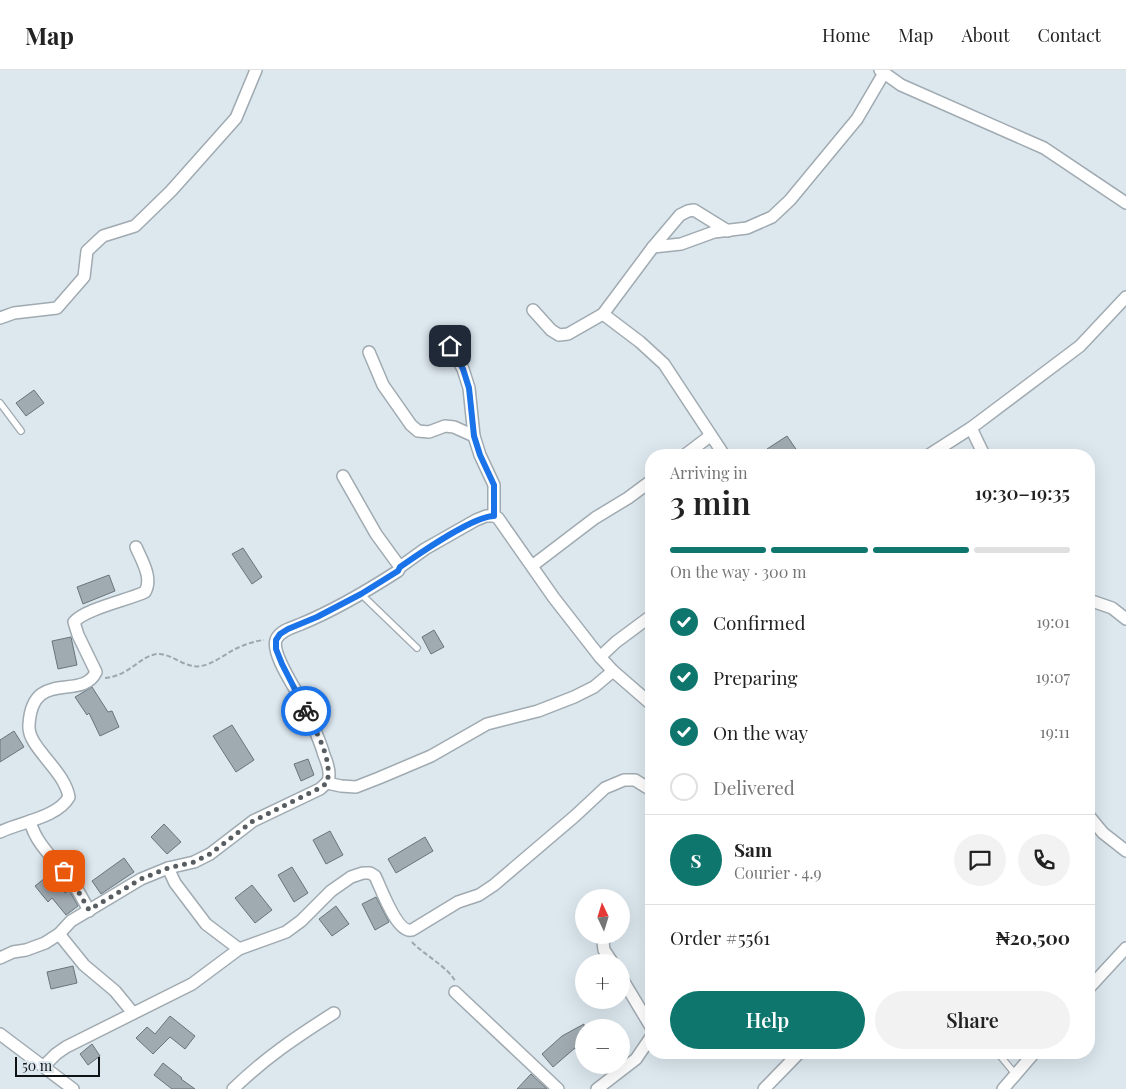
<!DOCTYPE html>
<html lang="en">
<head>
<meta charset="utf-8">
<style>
  :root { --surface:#fff; --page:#f2f2f2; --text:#222; --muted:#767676; --line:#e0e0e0; --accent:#0f766e }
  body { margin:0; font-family:"Playfair Display",serif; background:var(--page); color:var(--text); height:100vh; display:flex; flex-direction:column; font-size:19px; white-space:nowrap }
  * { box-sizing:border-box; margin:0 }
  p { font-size:16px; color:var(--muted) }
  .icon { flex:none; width:28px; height:28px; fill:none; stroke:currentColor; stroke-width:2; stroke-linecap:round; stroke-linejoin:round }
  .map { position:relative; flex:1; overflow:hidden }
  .panel { position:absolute; left:645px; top:379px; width:450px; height:610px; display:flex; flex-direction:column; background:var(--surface); border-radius:20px; box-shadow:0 5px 20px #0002 }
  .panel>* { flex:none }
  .needle { width:32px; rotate:356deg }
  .tools { position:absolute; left:575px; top:819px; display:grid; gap:10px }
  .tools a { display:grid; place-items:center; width:55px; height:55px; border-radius:50%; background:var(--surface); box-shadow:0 5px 20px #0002; font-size:25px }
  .scale { position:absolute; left:15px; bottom:12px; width:85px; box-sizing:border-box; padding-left:5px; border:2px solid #0f1315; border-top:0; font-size:14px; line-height:18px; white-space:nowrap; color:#0f1315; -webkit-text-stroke:4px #dce7ee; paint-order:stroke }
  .pin { position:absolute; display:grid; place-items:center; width:42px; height:42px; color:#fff; margin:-21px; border-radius:10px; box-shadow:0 2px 8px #0006 }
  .courier { position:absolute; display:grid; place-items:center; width:50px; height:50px; margin:-25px; border:4px solid #1a73e8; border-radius:50%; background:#fff; color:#222; box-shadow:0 1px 6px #0007 }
  .head em { font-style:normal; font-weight:600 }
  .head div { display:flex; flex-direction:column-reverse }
  .head { display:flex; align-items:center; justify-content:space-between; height:85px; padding:0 25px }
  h1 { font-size:32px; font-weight:600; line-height:38px }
  .bar { display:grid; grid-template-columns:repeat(4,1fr); gap:8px 5px; align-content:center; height:60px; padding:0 25px }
  .bar i { height:6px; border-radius:4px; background:var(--line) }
  .bar .selected { background:var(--accent) }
  .bar p { grid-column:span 4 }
  .line { display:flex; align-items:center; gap:12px; padding:0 25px; border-top:1px solid var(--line) }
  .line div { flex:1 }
  .round { display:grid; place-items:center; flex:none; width:52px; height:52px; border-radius:26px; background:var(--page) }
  ol { padding:0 25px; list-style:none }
  li { display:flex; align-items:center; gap:15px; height:55px }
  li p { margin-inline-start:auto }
  li .icon { padding:5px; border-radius:50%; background:var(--accent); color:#fff; stroke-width:4 }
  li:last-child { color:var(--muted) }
  li i { width:28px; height:28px; border:2px solid var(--line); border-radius:50% }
  .button { display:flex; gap:10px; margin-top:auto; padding:10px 25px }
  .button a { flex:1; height:58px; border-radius:30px; background:var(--accent); color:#fff; font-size:20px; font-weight:600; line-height:58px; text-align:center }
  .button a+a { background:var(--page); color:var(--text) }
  header { display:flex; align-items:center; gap:30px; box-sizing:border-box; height:70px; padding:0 25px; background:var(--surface); border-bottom:1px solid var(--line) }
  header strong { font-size:24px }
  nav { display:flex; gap:28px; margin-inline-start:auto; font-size:18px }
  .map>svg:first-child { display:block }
</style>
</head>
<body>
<header>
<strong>Map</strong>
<nav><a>Home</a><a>Map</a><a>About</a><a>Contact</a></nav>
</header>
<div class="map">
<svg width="1126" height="1019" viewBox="0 0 1126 1019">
  <rect width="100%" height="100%" fill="#dce7ee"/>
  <g fill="#a0abb1" stroke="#6a747a">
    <path d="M34 320 44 333 26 346 16 333Z"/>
    <path d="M787 366 800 385H771L767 379Z"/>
    <path d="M243 478 262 507 252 514 232 484Z"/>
    <path d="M109 505 115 521 83 534 77 517Z"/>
    <path d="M434 560 444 577 431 584 422 567Z"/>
    <path d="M71 567 77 595 58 599 52 571Z"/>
    <path d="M92 617 108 642 112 641 119 657 100 666 89 643 87 645 75 627Z"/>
    <path d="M232 655 254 690 236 702 213 666Z"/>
    <path d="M14 661 24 677 0 692V670Z"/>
    <path d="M308 689 314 705 301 711 294 694Z"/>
    <path d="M164 754 181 772 167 784 151 767Z"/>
    <path d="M330 761 343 785 326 794 313 770Z"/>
    <path d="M425 767 433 781 396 803 388 789Z"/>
    <path d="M124 788 134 802 101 824 92 811Z"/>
    <path d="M292 797 308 823 294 832 278 805Z"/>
    <path d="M50 804 65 823 69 820 78 836 66 845 52 828 48 832 35 816Z"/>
    <path d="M252 815 272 840 255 853 235 828Z"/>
    <path d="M376 827 389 852 375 860 362 834Z"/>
    <path d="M336 836 349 854 332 866 319 849Z"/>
    <path d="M73 896 77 913 51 919 47 902Z"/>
    <path d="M170 946 195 966 185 979 170 967 153 984 136 968 147 957 155 964Z"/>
    <path d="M584 954V992L575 978 553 997 542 984 562 966Z"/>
    <path d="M92 974 100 986 88 995 80 984Z"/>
    <path d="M163 993 182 1008 181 1009 195 1019H172L154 1005Z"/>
    <path d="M531 1004 547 1019H517Z"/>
  </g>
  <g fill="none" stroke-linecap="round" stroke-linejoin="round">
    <defs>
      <g id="lane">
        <path d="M0 333 21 361"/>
        <path d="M361 524 417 578"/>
        <path d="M997 982 1016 1005"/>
      </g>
      <g id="street">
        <path d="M880 0 901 15 1044 78 1126 133"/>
        <path d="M653 177 681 174 714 162 747 158 772 147 790 130 857 49 884 3"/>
        <path d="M533 240 551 260 559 265 568 264 603 244 653 177 680 145 688 141 694 140 728 161"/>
        <path d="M603 244 640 272 664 294 724 385"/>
        <path d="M0 248 14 243 57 238 84 207 87 181 103 166 135 156 171 121 236 48 256 0"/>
        <path d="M450 276 463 299 469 318 474 366 480 385 494 415V446"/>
        <path d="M369 282 383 315 411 355 418 361 429 362 445 356 454 357 474 366"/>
        <path d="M971 358 984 385"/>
        <path d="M685 385 710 366"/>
        <path d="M929 385 971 358 1080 276 1126 227"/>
        <path d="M532 496 595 448 628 428 651 411"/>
        <path d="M400 497 425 479 476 450 486 446H494L498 448 554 528 600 587 613 601 651 634"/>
        <path d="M1089 530 1112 538 1126 549"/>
        <path d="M600 587 616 572 651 546"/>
        <path d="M327 713 341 716 356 717 379 708 431 686 487 654 538 641 574 627 594 617 613 601"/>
        <path d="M1089 746 1103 763 1126 781"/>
        <path d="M30 751C36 776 59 793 73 813 79 822 84 831 89 841"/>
        <path d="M0 762C20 752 57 748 69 727 64 699 27 677 29 655 32 597 82 632 96 602L78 565 74 552C85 539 128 530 145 522 153 508 142 491 136 477"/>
        <path d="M168 798 175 813 206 854 239 879"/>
        <path d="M59 864 84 895 115 921 133 943"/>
        <path d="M608 865 603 872 604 880 612 892"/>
        <path d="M0 888 13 882 26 880 45 873 59 864 71 851 141 809 168 798 194 792 210 784 253 751 320 719C323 716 326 714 328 711 331 703 327 692 324 685 319 667 310 649 302 632 296 619 271 584 276 570 279 561 293 557 301 554 335 540 367 521 398 501L400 497 376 464 343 406"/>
        <path d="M621 907 651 957"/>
        <path d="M1089 918 1126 878"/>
        <path d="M455 922 558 1019"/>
        <path d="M0 964 73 1019"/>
        <path d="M44 996 56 984 66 977 192 914 239 879 286 862 301 851 331 821 351 807 363 803H370L375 806C381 818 397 864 412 860L458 832 479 825 494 815 575 746 605 718 624 710H635L651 720"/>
        <path d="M233 1019C265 988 296 967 334 943"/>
        <path d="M597 1019 636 989 651 967"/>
        <path d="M764 1019 800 982"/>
        <path d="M1003 1019 1035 982"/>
      </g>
    </defs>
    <use href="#lane" stroke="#a0aab1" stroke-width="8"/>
    <use href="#street" stroke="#a0aab1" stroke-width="14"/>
    <g stroke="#9ea7ad" stroke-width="2" stroke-dasharray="5 2.5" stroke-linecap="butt">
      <path d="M105 608C129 606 140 586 157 584 172 583 185 599 201 596 213 594 224 585 235 579 244 575 254 571 264 570"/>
      <path d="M412 872C423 884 449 898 455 911"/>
    </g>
    <use href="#lane" stroke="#fff" stroke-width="5.5"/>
    <use href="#street" stroke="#fff" stroke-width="11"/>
  </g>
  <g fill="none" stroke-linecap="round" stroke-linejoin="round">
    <path stroke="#575d61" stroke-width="5" stroke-dasharray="0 9" d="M64 801 74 814 89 840 141 809 168 798 194 792 210 784 253 751 320 718 327 713C333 689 316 662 306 641"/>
    <path stroke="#1a73e8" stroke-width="6" d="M306 641 282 594 276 579V570L280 564 288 559 317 547 361 524 398 501 400 497C419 484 473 446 494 446V415L480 385 474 366 469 318 463 299 450 276"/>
  </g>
</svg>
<div class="tools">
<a><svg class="needle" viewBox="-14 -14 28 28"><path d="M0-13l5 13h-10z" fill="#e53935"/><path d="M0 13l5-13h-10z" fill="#767676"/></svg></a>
<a>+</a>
<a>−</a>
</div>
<div class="scale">50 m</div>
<div class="pin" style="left:64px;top:801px;background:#ea580c"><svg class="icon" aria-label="bag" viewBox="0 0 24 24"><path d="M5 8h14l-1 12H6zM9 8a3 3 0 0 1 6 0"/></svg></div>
<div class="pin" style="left:450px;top:276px;background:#1f2937"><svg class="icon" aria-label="home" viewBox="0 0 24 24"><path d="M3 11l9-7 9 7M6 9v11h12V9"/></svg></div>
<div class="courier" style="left:306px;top:641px"><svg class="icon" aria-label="bike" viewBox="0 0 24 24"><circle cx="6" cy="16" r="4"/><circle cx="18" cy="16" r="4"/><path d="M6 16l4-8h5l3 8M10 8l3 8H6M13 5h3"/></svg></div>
<section class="panel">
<div class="head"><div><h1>3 min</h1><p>Arriving in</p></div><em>19:30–19:35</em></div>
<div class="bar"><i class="selected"></i><i class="selected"></i><i class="selected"></i><i></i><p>On the way · 300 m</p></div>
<ol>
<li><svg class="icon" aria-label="check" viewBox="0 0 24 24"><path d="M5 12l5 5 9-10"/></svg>Confirmed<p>19:01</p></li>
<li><svg class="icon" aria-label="check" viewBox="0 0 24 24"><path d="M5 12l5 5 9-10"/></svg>Preparing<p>19:07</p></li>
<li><svg class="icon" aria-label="check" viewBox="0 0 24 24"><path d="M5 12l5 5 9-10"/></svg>On the way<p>19:11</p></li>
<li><i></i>Delivered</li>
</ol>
<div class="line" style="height:90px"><b class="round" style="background:var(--accent);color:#fff">S</b><div><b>Sam</b><p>Courier · 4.9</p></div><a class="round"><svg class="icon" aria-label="chat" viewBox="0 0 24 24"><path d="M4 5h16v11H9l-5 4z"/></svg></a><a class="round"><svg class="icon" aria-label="phone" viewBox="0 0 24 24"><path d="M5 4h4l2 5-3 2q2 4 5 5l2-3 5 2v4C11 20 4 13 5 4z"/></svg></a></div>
<div class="line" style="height:65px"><div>Order #5561</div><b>₦20,500</b></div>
<div class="button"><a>Help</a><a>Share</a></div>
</section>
</div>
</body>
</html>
